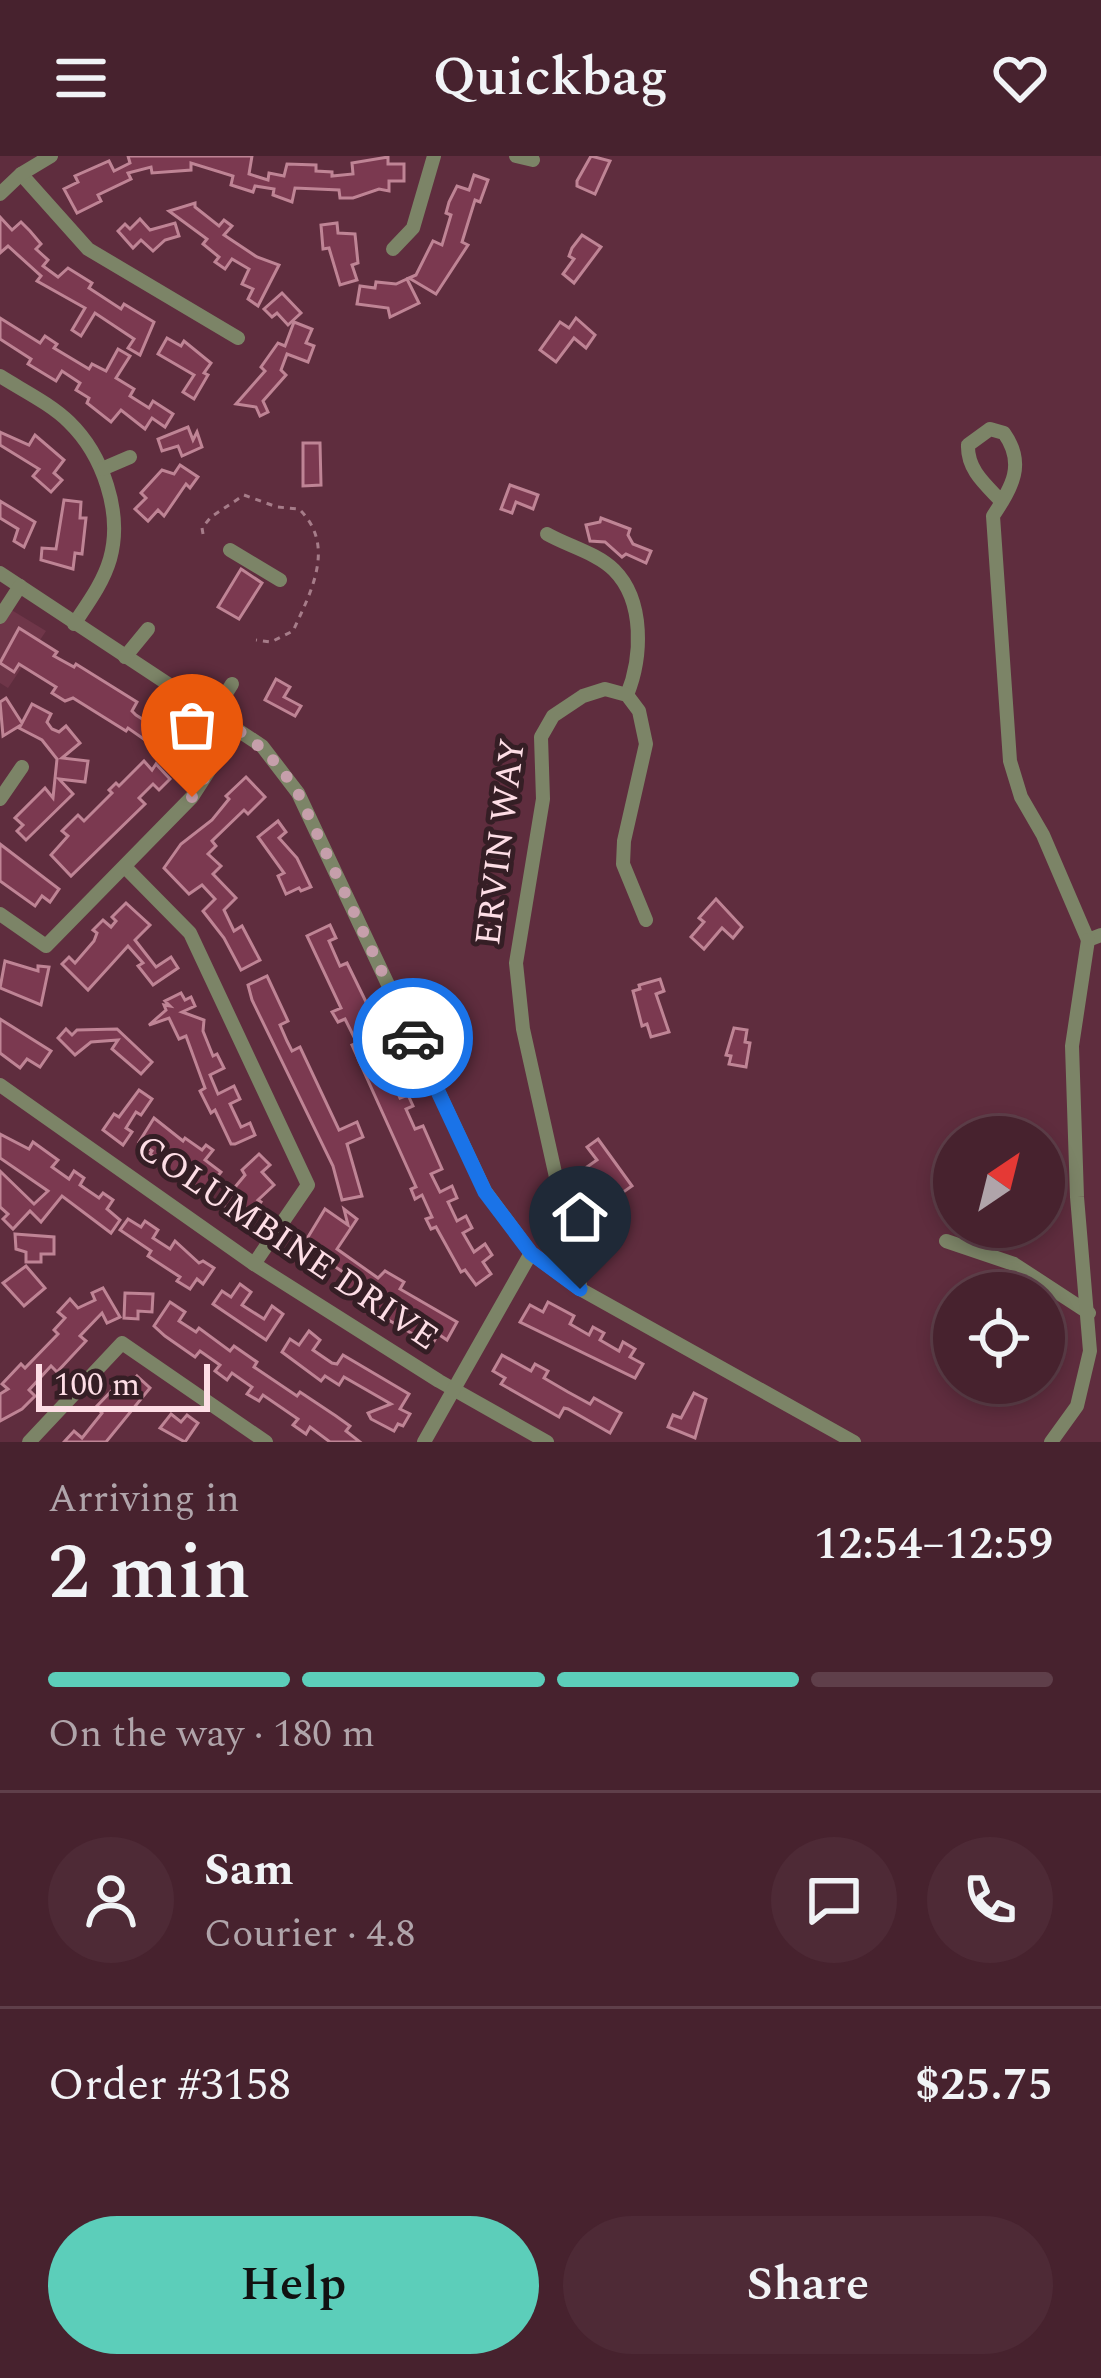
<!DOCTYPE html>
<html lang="en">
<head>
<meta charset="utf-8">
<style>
  :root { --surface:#47222e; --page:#4e2a36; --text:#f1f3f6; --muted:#b0a4aa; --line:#5f3f4a; --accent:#5cceba }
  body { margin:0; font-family:Spectral,serif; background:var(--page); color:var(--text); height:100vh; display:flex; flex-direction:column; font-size:45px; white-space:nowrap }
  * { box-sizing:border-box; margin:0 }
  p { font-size:39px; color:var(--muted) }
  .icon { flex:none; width:66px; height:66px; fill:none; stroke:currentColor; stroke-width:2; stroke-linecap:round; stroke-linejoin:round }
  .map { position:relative; height:1286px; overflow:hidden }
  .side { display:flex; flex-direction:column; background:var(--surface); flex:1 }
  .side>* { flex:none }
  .needle { width:78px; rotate:35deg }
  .tools { position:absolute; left:933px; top:960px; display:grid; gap:24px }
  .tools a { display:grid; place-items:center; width:132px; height:132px; border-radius:50%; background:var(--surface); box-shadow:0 6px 18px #0003,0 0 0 3px var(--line); font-size:60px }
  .scale { position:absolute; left:36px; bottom:30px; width:174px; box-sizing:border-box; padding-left:12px; border:6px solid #fddde5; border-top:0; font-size:33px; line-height:42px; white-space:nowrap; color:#fddde5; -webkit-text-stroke:9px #351e25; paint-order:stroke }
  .pin { position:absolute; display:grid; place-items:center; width:102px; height:102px; color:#fff; margin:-123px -51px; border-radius:50% 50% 50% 0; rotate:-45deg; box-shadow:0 0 12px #0007 }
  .pin .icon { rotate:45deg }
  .courier { position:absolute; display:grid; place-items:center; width:120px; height:120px; margin:-60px; border:9px solid #1a73e8; border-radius:50%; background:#fff; color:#222; box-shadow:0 3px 15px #0007 }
  .summary em { font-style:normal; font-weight:600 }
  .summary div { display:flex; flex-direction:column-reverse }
  .summary { display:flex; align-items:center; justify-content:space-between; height:204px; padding:0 48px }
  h1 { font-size:78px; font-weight:600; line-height:90px }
  .bar { display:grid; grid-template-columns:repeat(4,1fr); gap:18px 12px; align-content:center; height:144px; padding:0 48px }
  .bar i { height:15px; border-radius:9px; background:var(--line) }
  .bar .current { background:var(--accent) }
  .bar p { grid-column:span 4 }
  .line { display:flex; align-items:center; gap:30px; padding:0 48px; border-top:3px solid var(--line) }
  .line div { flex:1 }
  .round { display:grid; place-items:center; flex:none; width:126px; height:126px; border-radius:63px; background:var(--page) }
  .primary-button { display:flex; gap:24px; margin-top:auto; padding:24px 48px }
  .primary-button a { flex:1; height:138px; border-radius:72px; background:var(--accent); color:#111; font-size:48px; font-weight:600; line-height:138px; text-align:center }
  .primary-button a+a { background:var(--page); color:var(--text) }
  header { display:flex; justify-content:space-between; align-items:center; height:156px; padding:0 48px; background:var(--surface); font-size:54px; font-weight:600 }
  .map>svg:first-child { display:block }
</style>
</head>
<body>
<header><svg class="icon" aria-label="menu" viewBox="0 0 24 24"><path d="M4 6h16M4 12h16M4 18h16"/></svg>Quickbag<svg class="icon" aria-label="heart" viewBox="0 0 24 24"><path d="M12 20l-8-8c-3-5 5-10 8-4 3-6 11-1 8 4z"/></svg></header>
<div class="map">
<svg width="1101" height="1286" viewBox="0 0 1101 1286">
  <rect width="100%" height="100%" fill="#5f2d3e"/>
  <path fill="#6f3649" d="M0 447 46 475 8 532 0 527Z"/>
  <g fill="#7b3950" stroke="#bf8495" stroke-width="3">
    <path d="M128 0H252L249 18 268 24 269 17 284 20 287 8 316 9V15L332 16V20L353 18 352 7 388 1V8H404V25H389V35L379 33 353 42H340L339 34 295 32 292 46 273 39 274 33 255 30 253 36 231 29 233 20 191 7V14L152 17 151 11 128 17 131 23 98 39 101 45 77 57 64 33 78 26 75 20 109 5 114 15 130 7Z"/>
    <path d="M591 0 610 5 595 38 577 30V25Z"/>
    <path d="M474 19 488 24 480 46 475 44 462 86 468 89 436 138 409 122 416 119 433 85 442 89 451 59 446 57 449 46 457 30 469 34Z"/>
    <path d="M195 47V51L219 70 224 64 232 70 224 79 257 101 279 109 258 150 248 143 253 133 242 128 249 113 232 103 225 113 215 106 219 101 203 88 207 83 169 55Z"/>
    <path d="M0 61 12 74 21 66 30 75 41 88 36 93 48 104 43 110 58 121 68 112 92 127 89 132 121 153 124 148 154 166 140 199 128 192 134 183 95 157 81 180 72 174 85 152 37 125 41 120 8 90 0 97Z"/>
    <path d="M140 63 150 74 175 67 179 80 165 84 153 95 141 84 133 92 118 75 125 68 130 73Z"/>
    <path d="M337 67 338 77 355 78 358 107 352 109 357 124 340 129 329 92 323 93 321 69Z"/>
    <path d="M582 79 601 91 574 127 563 118 574 103 569 100 572 92Z"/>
    <path d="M407 123 419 147 390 161 388 152 357 148 360 130 375 132 376 126 396 128Z"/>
    <path d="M282 137 301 157 288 169 277 157 272 161 264 153Z"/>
    <path d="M0 162 40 187 45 180 57 188 54 192 89 213 92 208 106 215 118 193 130 200 116 222 134 233 130 240 149 252 153 245 173 258 165 271 152 262 145 273 121 254 111 266 87 247 89 242 76 234 80 227 62 215 56 225 28 208 31 203 0 183Z"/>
    <path d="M576 162 595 179 586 192 574 182 556 206 540 194 560 166 569 172Z"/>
    <path d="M294 166 312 173 306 187 314 190 308 206 287 198 281 214 286 219 263 245 268 256 260 260 256 251 236 248 265 215 261 211 278 187 285 190Z"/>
    <path d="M167 182 181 190 184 185 211 207 204 217 208 219 194 243 183 236 194 219 158 198Z"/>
    <path d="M188 271 193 284 197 276 202 291 182 300 178 290 162 295 158 283Z"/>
    <path d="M0 276 29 289 35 279 64 304 54 317 62 324 51 336 33 320 39 313 0 289Z"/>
    <path d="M303 287H320L321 329 303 330Z"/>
    <path d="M180 309 198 321 190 332 186 328 164 360 158 354 148 365 135 353 146 342 141 337 162 314 174 318Z"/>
    <path d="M510 329 538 339 533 353 516 346 512 357 501 353Z"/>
    <path d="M64 344 81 346 80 362H86L82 398 75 397 73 413 41 404 42 392 56 393Z"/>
    <path d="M0 345 35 366 24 391 14 385 18 373 0 362Z"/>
    <path d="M601 362 630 373 628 379 633 388 651 395 646 407 626 398 622 401 605 386 590 385 586 369 600 366Z"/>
    <path d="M241 413 262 427 239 463 218 451Z"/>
    <path d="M19 472 57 496 54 500 74 511 76 508 137 546 132 555 136 559 155 571 162 561 193 581 187 589 192 592 181 609 128 572 126 575 73 542 65 545 52 537 56 531 19 508 14 516 0 507Z"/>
    <path d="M276 523 290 531 284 541 301 550 295 560 265 544Z"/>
    <path d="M6 542 22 567 32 548 51 558 47 566 52 573 59 576 66 570 80 587 62 602 88 605 85 626 59 623 73 638 26 684 17 675 23 669 15 662 45 632 53 642 57 603 42 584 19 572 21 569 3 580 0 546Z"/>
    <path d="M144 605 152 614 156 608 170 623 159 634 153 628 139 642 145 648 71 720 51 699 68 680 62 675 78 659 84 665 112 637 109 634 116 627 119 630Z"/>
    <path d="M246 621 265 641 248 658 244 654 212 685 216 690 208 698 221 710 213 718 236 742 224 754 234 775 242 770 260 804 241 814 224 782 203 755 215 743 202 729 189 738 164 712 181 688 212 664 229 643 226 640Z"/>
    <path d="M278 665 286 676 279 682 297 702 311 731 301 735 299 732 286 738 278 720 284 717 258 681Z"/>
    <path d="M0 688 59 733 50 746 42 740 35 750 0 725Z"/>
    <path d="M716 743 742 771 733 782 722 772 704 793 691 781 704 766 699 762Z"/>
    <path d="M126 747 150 769 135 784 156 811 171 801 178 812 153 829 138 810 143 807 128 790 88 834 62 808 69 801 75 807 94 785 97 777 93 774 103 764 111 771 116 765 112 761Z"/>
    <path d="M330 769 336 782 329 785 340 810 347 807 369 852 362 856 371 878 377 875 383 885 374 890 385 912 393 908 398 919 391 922 400 942 408 939 413 950 406 953 415 973 423 970 442 1013 431 1018 440 1036 452 1030 457 1042 448 1046 457 1065 466 1060 472 1072 463 1077 474 1096 485 1088 492 1099 483 1106 491 1118 476 1129 465 1114 461 1116 436 1071 431 1073 426 1063 432 1061 422 1039 415 1043 411 1033 416 1031 352 889 357 887 345 863 338 866 332 856 341 852 307 780Z"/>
    <path d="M5 805 38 815V810L49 811 41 849 0 832Z"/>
    <path d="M267 820 288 865 280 869 287 885 292 895 300 891 339 974 357 966 363 981 347 988 362 1040 342 1044 333 1010 252 844 248 829Z"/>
    <path d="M660 823 664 835 656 838 669 876 651 881 647 868 642 870 633 835 640 833 639 829Z"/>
    <path d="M181 837 185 844 191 841 195 850 182 856 204 864 203 875 213 900 217 898 224 912 210 919 218 938 234 930 240 943 230 948 241 971 250 967 255 979 235 988H231L215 954 211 957 200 935 205 932 186 880 179 883 169 862 149 869 166 854 164 849 170 850 165 845Z"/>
    <path d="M0 863 51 895 40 911 27 903 20 912 0 897Z"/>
    <path d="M734 872 747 874 745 886 750 887 746 911 729 908 731 900 726 899Z"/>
    <path d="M66 873 72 879 77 874 117 873 152 906 141 918 112 893 118 884 91 886 75 899 58 882Z"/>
    <path d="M139 934 152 943 141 959 136 956 126 972 132 976 123 989 103 974 114 958 119 961Z"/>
    <path d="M154 962 183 985 185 982 202 994 206 989 213 994 205 1004 221 1016 206 1035 203 1037 188 1030 160 1009 162 1006 150 998 152 995 139 986Z"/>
    <path d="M0 978 29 993 33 986 58 1004 52 1011 69 1023 74 1015 84 1022 80 1029 99 1042 103 1037 113 1044 107 1053 120 1064 111 1077 62 1040 41 1066 30 1055 13 1073 3 1063 8 1058 0 1051V1015L34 1048 48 1035 0 1002Z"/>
    <path d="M598 983 632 1030 609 1046 587 1011 597 1004 587 991Z"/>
    <path d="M259 998 270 1009 262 1016 274 1029 258 1044 261 1046 254 1057 239 1048 234 1056 221 1048 245 1019 242 1014Z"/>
    <path d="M325 1053 348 1069 344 1053 357 1063 337 1093 378 1122 385 1115 404 1126 400 1133 457 1166 447 1184 438 1178 432 1189 371 1154 379 1141 358 1126 349 1140 337 1132 346 1118 325 1104 316 1117 305 1109 314 1094 307 1089 308 1081Z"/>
    <path d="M128 1063 141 1071 145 1065 158 1074 153 1082 170 1093 175 1085 199 1107 203 1105 214 1112 203 1128 197 1123 190 1133 177 1125 180 1121 148 1100 151 1095 120 1074Z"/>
    <path d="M15 1078 54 1081V1098H41V1106H26V1096L16 1093Z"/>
    <path d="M26 1110 45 1132 24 1150 3 1127Z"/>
    <path d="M240 1128 251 1136 242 1149 264 1163 272 1150 283 1158 266 1184 213 1148 222 1135 231 1141Z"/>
    <path d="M103 1132 120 1161 107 1167 102 1157 80 1180 86 1185 57 1216 51 1210 29 1234 35 1240 22 1253 0 1265V1238L8 1233 2 1228 21 1208 25 1212 58 1178 54 1174 65 1162 58 1156 70 1143 78 1152 95 1144 92 1137Z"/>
    <path d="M125 1137 153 1138 152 1156 138 1155V1163L124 1162Z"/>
    <path d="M170 1146 185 1156 179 1165 196 1176 199 1172 230 1195 234 1190 257 1206 254 1211 297 1240 300 1236 336 1260 350 1270 346 1275 360 1286H330L310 1271 306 1278 293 1269 298 1263 263 1239 259 1245 247 1238 252 1231 232 1217 227 1224 215 1215 220 1209 200 1195 195 1201 165 1180 154 1170Z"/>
    <path d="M548 1146 574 1160 570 1168 589 1179 593 1171 604 1177 600 1184 619 1195 623 1186 635 1193 630 1201 643 1208 635 1222 520 1166 530 1149 543 1156Z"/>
    <path d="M309 1175 320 1184 313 1194 332 1207 337 1208 343 1199 409 1238 400 1253 410 1258 403 1270 398 1268 394 1275 371 1263 368 1257 391 1248 344 1221 339 1229 325 1220 321 1225 282 1196 290 1183 299 1189Z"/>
    <path d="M502 1199 531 1215 535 1208 548 1215 544 1222 568 1236 590 1248 594 1242 621 1257 610 1277 568 1253 564 1252 559 1261 501 1228 505 1222 493 1215Z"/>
    <path d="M137 1220 150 1232 106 1286H64L74 1275 82 1282 102 1257 96 1251 122 1224 128 1230Z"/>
    <path d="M694 1237 706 1243 695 1282 668 1271 673 1259 681 1262Z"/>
    <path d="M171 1258 181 1266 187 1259 198 1267 185 1286 160 1272Z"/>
  </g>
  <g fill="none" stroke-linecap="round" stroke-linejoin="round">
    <path stroke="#a67c89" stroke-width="3" stroke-dasharray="6 6" stroke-linecap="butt" d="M203 378 202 372 211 361 244 339 277 351 299 353C336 389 312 434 293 475L271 486 256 484"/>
    <g stroke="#7c8467" stroke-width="14">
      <path d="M516 0 533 4"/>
      <path d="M21 18 88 93 238 182"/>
      <path d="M0 38 21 18 51 0"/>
      <path d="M393 93 413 72 434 0"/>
      <path d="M0 220C22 234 51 248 69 266 103 299 123 357 110 403 103 427 88 447 74 468"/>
      <path d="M102 313 130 301"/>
      <path d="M1002 346C986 329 967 314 968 289L990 273 1004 277C1026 308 1012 331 993 360L1010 605 1021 641 1043 679 1088 784 1101 779"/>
      <path d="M547 378C568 390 597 397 614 414 645 445 642 502 627 539"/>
      <path d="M230 394 280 424"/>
      <path d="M0 417 262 590 298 637 485 1035 531 1097 580 1133 854 1286"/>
      <path d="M0 461 20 430"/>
      <path d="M125 501 148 473"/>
      <path d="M213 558 232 528"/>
      <path d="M0 643 22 611"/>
      <path d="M125 711 190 777 308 1029 254 1108"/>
      <path d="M0 758 46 790 192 641 236 573"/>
      <path d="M0 929 254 1108 439 1225 547 1286"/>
      <path d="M946 1085 1014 1108 1089 1157"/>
      <path d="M580 1133 579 1102 568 1075 523 873 516 807 543 643 541 581 553 560 583 540 605 533 627 539 639 555 646 588 624 685 623 708 646 764"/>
      <path d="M29 1286 122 1187 266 1286"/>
      <path d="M424 1286 531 1097"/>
      <path d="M1051 1286 1077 1250 1090 1195 1077 1041 1072 890 1088 784"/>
    </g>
  </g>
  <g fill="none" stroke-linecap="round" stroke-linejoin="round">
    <path stroke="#c69fab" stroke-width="12" stroke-dasharray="0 21.6" d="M192 641 236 573C264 591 280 610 298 637L413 882"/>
    <path stroke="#1a73e8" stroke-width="15" d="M413 882 485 1036 531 1097 580 1133"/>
  </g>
  <g text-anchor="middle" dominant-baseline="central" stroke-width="10" stroke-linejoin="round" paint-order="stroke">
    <g font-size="36" fill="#fddde5" stroke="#351e25">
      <text transform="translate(501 686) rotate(-83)">ERVIN WAY</text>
      <text transform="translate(287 1087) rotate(34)">COLUMBINE DRIVE</text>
    </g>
  </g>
</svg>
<div class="tools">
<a><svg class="needle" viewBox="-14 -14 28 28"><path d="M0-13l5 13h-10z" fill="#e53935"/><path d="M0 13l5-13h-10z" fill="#b0a4aa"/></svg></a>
<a><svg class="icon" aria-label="locate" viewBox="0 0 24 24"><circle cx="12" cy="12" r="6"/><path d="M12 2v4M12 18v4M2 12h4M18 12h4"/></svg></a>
</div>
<div class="scale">100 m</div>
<div class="pin" style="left:192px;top:641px;background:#ea580c"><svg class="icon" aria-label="bag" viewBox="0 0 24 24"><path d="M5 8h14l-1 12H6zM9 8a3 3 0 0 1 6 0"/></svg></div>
<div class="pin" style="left:580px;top:1133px;background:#1f2937"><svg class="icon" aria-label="home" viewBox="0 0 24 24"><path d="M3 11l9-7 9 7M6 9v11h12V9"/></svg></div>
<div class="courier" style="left:413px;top:882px"><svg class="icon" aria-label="car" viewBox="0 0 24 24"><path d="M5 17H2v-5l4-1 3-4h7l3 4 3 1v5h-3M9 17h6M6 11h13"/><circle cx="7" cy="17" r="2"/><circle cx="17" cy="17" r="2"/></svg></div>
</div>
<section class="side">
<div class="summary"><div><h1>2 min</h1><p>Arriving in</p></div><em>12:54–12:59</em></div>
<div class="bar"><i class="current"></i><i class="current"></i><i class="current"></i><i></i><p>On the way · 180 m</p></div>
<div class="line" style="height:216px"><a class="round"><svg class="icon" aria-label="person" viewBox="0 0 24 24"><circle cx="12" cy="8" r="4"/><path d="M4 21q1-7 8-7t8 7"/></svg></a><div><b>Sam</b><p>Courier · 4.8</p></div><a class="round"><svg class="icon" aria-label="chat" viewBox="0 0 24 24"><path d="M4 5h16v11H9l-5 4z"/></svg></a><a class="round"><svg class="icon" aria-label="phone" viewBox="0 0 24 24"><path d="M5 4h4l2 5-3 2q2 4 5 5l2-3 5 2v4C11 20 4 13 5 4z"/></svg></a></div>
<div class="line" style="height:156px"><div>Order #3158</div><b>$25.75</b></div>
<div class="primary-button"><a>Help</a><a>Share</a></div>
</section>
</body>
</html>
